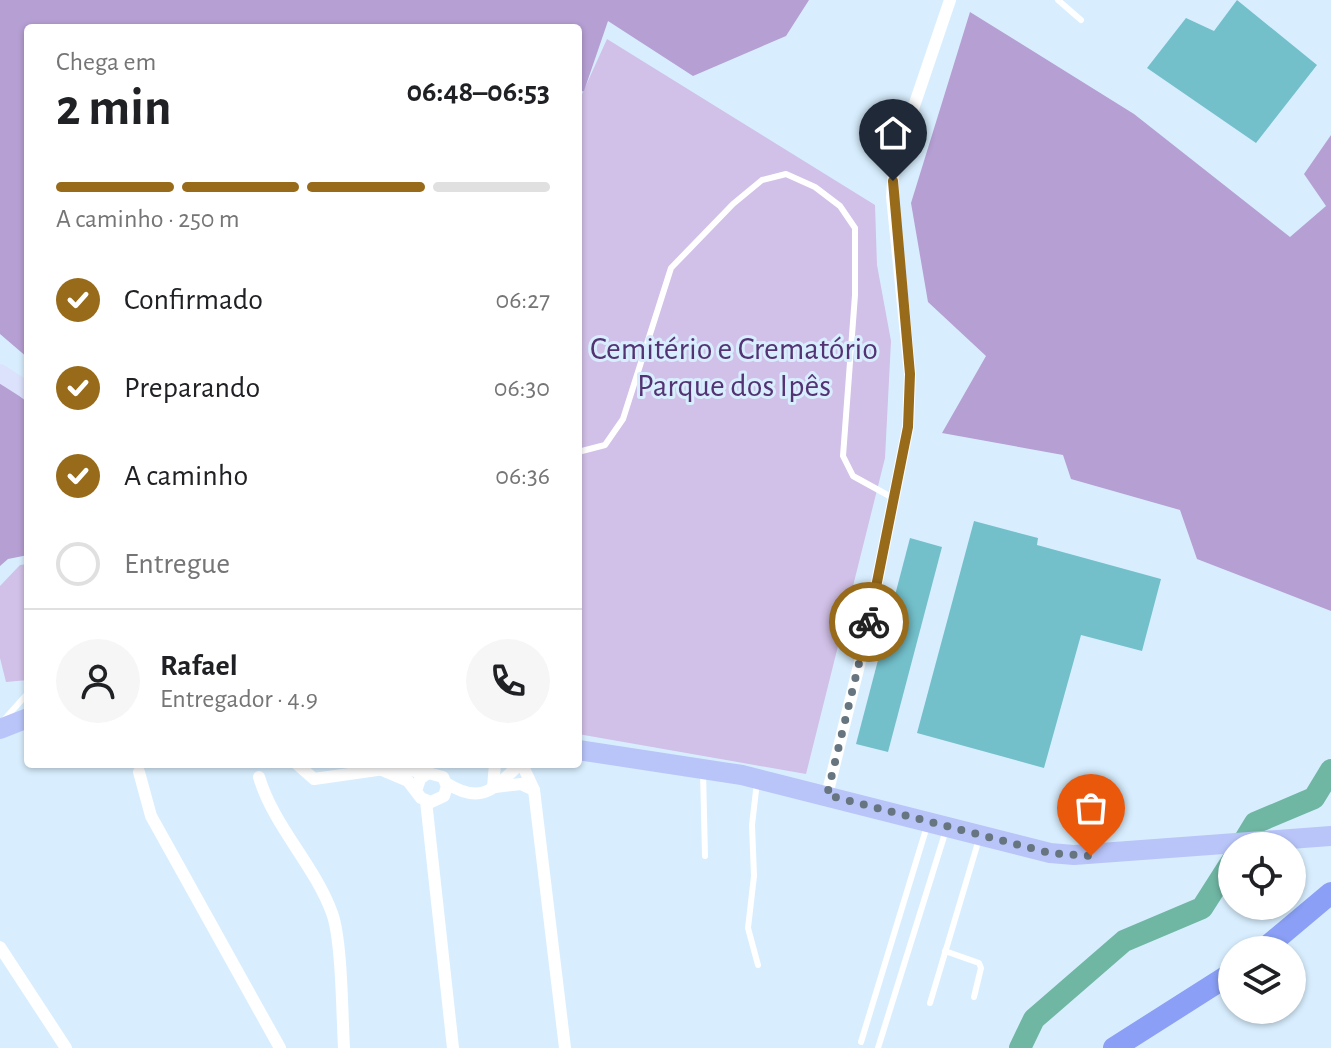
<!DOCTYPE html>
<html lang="pt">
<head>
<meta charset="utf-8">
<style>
  :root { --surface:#fff; --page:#f6f6f6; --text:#202124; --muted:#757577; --line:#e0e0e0; --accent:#986b1a }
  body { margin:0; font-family:"Alegreya Sans",sans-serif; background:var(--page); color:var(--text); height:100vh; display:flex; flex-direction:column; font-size:30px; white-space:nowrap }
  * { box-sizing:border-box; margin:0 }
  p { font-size:26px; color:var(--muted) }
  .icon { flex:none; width:44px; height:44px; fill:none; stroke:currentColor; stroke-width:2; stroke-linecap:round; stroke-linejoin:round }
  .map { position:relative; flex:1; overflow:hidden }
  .panel { position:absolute; left:24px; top:24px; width:558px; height:744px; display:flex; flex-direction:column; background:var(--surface); border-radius:8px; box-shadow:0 2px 6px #0004 }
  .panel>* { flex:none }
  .buttons { position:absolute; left:1218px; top:832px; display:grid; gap:16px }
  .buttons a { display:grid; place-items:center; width:88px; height:88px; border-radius:50%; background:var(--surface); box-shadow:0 2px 6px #0004; font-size:40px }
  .pin { position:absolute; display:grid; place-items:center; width:68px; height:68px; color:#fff; margin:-82px -34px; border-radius:50% 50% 50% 0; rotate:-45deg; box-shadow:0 0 8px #0007 }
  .pin .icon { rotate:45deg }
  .courier { position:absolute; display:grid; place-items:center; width:80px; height:80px; margin:-40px; border:6px solid #986b1a; border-radius:50%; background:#fff; color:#222; box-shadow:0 2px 10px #0007 }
  .head em { font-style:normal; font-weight:700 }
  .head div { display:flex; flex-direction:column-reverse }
  .head { display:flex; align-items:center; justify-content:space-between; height:136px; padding:0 32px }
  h1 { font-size:52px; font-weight:700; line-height:60px }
  .bar { display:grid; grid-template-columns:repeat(4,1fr); gap:12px 8px; align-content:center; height:96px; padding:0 32px }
  .bar i { height:10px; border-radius:6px; background:var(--line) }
  .bar .selected { background:var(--accent) }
  .bar p { grid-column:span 4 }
  .line { display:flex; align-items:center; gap:20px; padding:0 32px; border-top:2px solid var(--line) }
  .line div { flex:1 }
  .round { display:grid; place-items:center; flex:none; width:84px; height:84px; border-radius:42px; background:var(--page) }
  ol { padding:0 32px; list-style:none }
  li { display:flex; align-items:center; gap:24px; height:88px }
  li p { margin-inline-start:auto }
  li .icon { padding:8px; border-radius:50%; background:var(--accent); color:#fff; stroke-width:4 }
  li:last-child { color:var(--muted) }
  li i { width:44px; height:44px; border:4px solid var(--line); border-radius:50% }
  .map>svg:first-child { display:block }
</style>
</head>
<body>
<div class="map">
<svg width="1331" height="1048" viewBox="0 0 1331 1048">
  <rect width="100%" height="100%" fill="#d8eefe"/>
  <g fill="#d1c0e7">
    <path d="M607 39 875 205 877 265 891 341 885 458 806 774 578 734V103Z"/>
    <path d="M28 564V680L6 682 0 658V586L20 565Z"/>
  </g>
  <g fill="#b69fd3">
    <path d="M0 0H809L786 36 693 76 608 21 584 91 578 92V28H28V358L0 334Z"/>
    <path d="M970 12 1134 114 1290 237 1326 206 1304 174 1331 135V611L1197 559 1180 510 1071 479 1063 455 942 433 986 356 928 302 911 203Z"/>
    <path d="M0 379 28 403V555L8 559 0 566Z"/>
  </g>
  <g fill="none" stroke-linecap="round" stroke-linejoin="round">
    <g stroke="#6fb6a3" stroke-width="22">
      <path d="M1241 846 1255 823 1314 798 1331 770"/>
      <path d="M1020 1048 1034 1019 1124 941 1202 908 1232 861"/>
    </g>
  </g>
  <g fill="#73c0cb">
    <path d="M1237 0 1317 65 1256 143 1147 68 1186 18 1214 31Z"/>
    <path d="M974 521 1038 538 1037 545 1161 579 1142 651 1081 635 1044 768 917 733Z"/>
    <path d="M910 538 942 547 888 752 856 744Z"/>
  </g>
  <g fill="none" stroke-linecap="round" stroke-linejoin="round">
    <g stroke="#fff" stroke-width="6">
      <path d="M1058 0 1081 20"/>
      <path d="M578 452 605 445 623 419 671 268 733 204 762 180 786 174 815 187 840 206 855 228V295L843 456 853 476 893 498"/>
      <path d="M2 722 28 693"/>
      <path d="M703 771 705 856"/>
      <path d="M757 782 752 825 754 876 748 928 758 965"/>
      <path d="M945 951 979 963 981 968 974 997"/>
      <path d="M930 1003 979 839"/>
      <path d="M861 1042 927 826"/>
      <path d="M878 1048 946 830"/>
    </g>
    <g stroke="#fff" stroke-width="12">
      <path d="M297 764 314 779 398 767 427 774"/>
      <path d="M522 764 534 790 565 1048"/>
      <path d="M382 770 408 781 421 798 431 802 444 796 447 786 443 777 428 773 420 779 417 788"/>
      <path d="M139 772 151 816 280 1048"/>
      <path d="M259 777C274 827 314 864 332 913 342 940 342 1015 344 1048"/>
      <path d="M446 783C481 805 493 790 520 764"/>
      <path d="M493 787 495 764"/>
      <path d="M495 787 521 784 534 790"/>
      <path d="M827 795 866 637 908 427 910 374 892 197 894 165 950 0"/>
      <path d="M426 801 453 1048"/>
      <path d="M0 947 66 1048"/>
    </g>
    <path stroke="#dce2fc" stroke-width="18" d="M0 373 28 391"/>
    <g stroke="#b9c5f9" stroke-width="20">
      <path d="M0 729 28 718"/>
      <path d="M578 750 742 775 1050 853 1074 855 1331 836"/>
    </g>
    <g stroke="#8a9ff5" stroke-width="22">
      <path d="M1263 950 1331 893"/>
      <path d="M1114 1048 1232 973"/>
    </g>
  </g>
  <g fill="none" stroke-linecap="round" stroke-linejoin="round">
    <path stroke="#677580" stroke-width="8" stroke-dasharray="0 14.4" d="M869 622 827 795 1050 853 1091 856"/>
    <path stroke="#986b1a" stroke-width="10" d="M869 622 908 427 910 374 893 181"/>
  </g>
  <g text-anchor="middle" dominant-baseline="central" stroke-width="6" stroke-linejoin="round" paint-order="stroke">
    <g font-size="32" fill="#543373" stroke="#d8eefe">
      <text x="734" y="349">Cemitério e Crematório<tspan x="734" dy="37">Parque dos Ipês</tspan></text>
    </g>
  </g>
</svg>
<div class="buttons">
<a><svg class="icon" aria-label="locate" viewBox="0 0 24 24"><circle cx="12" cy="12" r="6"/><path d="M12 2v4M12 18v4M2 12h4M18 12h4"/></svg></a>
<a><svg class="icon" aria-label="layers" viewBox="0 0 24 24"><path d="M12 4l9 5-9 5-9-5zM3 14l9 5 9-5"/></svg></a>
</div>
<div class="pin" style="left:1091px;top:856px;background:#ea580c"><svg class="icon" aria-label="bag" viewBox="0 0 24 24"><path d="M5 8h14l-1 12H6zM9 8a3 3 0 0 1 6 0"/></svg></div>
<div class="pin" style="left:893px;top:181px;background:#1f2937"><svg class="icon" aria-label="home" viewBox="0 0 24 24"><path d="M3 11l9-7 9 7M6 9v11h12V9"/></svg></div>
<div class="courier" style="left:869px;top:622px"><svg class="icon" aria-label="bike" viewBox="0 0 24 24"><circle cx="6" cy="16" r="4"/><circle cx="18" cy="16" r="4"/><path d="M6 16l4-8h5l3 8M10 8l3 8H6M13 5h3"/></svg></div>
<section class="panel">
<div class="head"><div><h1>2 min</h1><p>Chega em</p></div><em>06:48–06:53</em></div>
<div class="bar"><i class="selected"></i><i class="selected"></i><i class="selected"></i><i></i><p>A caminho · 250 m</p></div>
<ol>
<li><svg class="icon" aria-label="check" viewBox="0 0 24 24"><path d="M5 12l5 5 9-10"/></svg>Confirmado<p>06:27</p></li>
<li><svg class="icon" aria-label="check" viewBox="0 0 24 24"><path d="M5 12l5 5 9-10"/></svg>Preparando<p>06:30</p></li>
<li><svg class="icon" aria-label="check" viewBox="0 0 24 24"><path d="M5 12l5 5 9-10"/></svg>A caminho<p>06:36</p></li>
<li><i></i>Entregue</li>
</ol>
<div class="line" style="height:144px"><a class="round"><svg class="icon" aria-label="person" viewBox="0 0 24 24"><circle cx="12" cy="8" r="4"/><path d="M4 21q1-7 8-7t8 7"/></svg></a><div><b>Rafael</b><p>Entregador · 4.9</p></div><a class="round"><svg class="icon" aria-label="phone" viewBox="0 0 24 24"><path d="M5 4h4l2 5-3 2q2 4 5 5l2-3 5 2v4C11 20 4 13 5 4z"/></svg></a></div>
</section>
</div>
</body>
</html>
